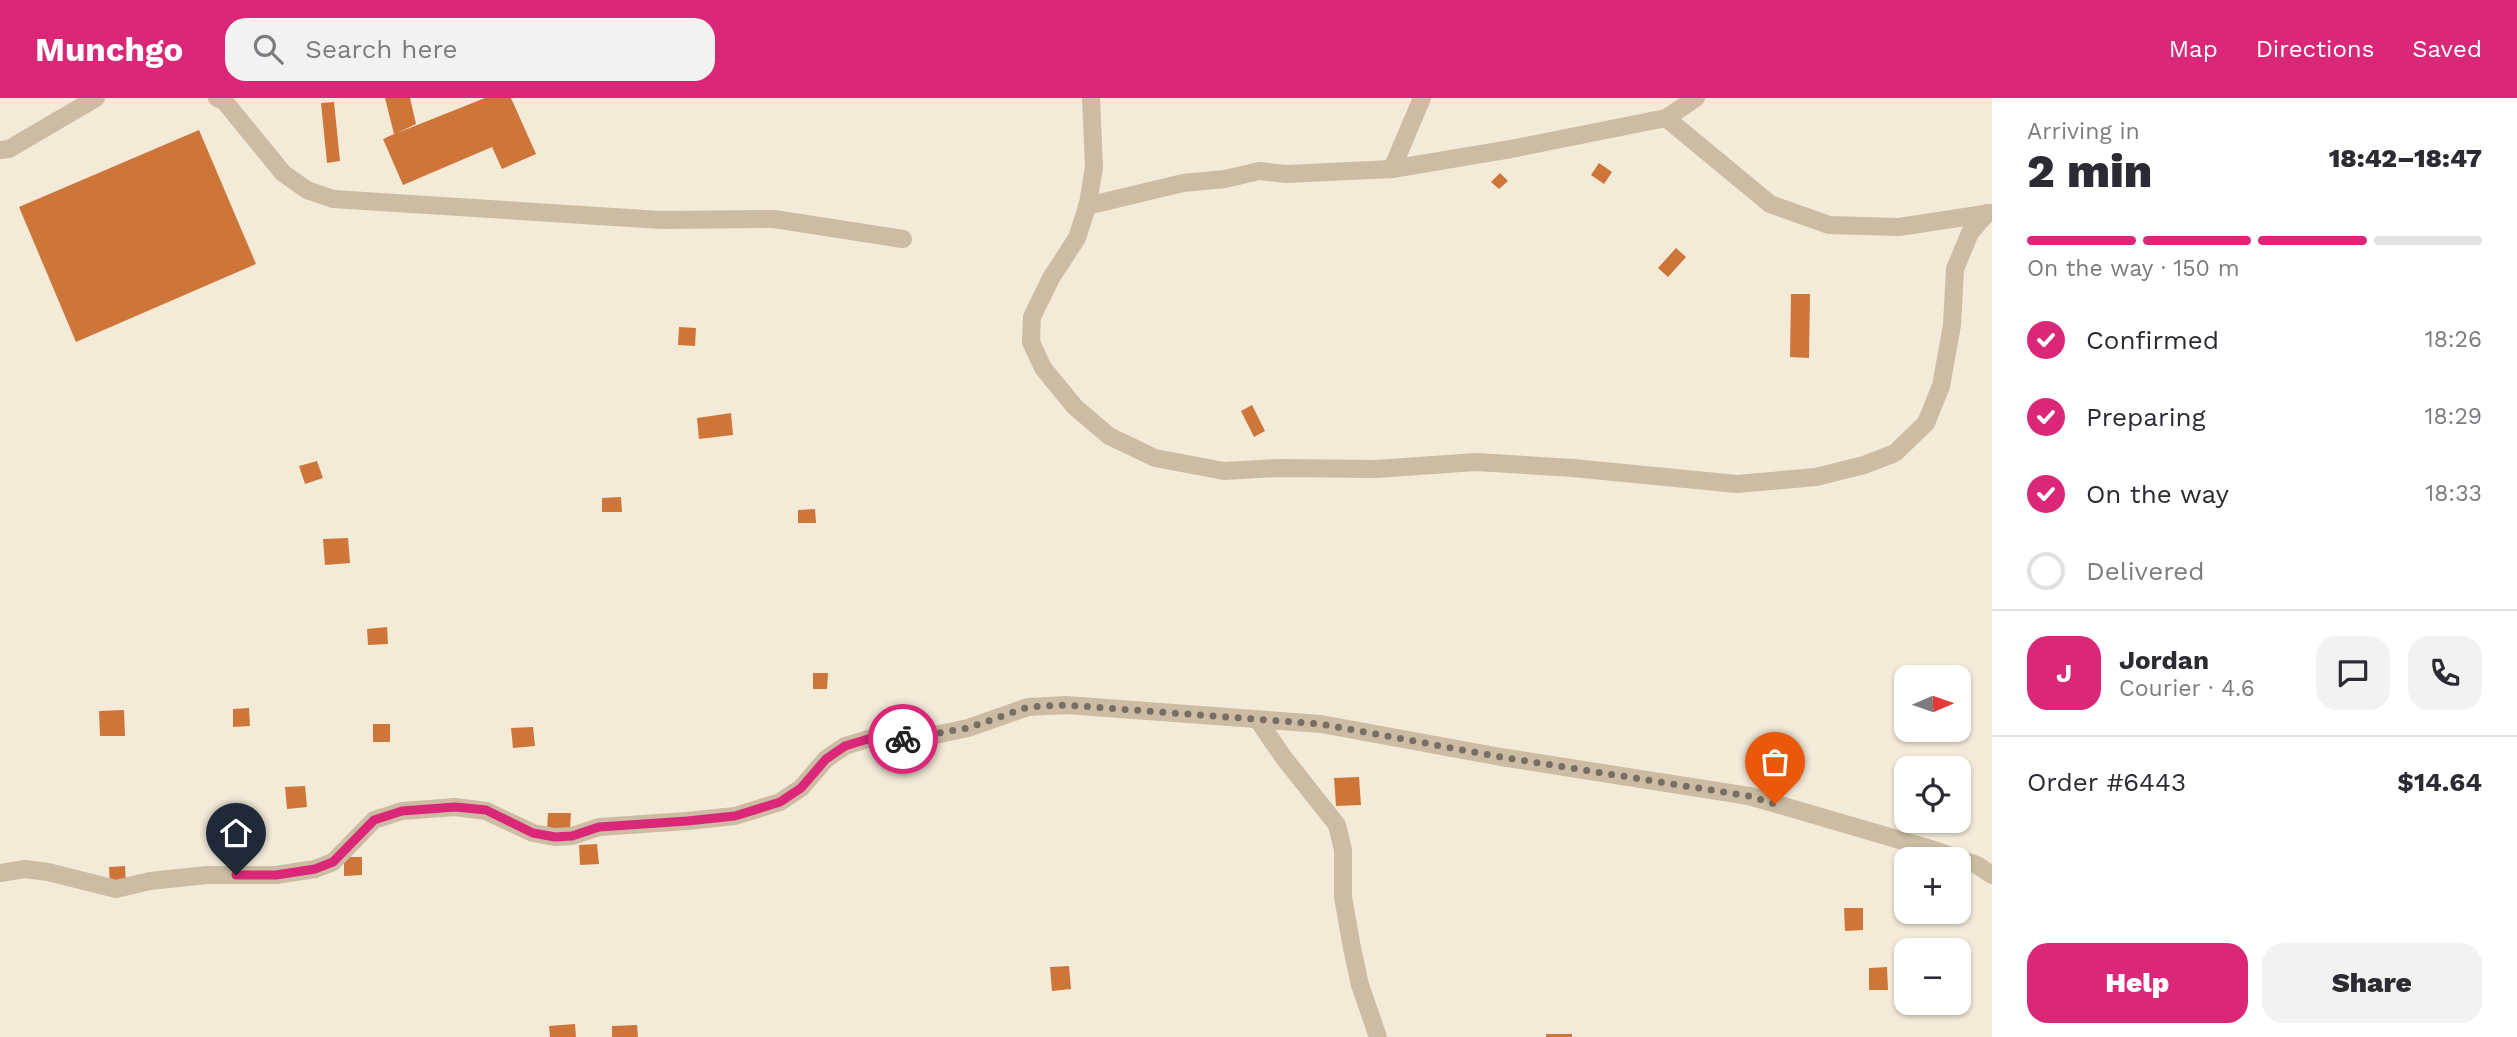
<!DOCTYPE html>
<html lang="en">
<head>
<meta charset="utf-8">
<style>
  :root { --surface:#fff; --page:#f2f2f3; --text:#2b2b33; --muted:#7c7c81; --line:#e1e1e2; --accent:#db2777 }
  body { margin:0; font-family:"Work Sans",sans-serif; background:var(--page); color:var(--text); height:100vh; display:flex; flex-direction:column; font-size:26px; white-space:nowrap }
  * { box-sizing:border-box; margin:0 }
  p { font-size:23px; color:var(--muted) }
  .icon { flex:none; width:38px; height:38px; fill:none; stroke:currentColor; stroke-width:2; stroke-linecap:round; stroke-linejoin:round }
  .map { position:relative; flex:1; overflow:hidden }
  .sheet { display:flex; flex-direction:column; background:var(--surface); width:525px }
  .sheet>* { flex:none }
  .needle { width:46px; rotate:88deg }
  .buttons { position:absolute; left:1894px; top:567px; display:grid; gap:14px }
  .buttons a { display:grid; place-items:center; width:77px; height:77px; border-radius:14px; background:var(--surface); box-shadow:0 2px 5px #0004; font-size:35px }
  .pin { position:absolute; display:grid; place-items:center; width:60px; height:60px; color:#fff; margin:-72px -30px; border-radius:50% 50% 50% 0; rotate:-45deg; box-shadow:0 0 7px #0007 }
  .pin .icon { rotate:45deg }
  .courier { position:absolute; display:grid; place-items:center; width:70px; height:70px; margin:-35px; border:5px solid #db2777; border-radius:50%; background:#fff; color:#222; box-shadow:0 2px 9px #0007 }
  .head em { font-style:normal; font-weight:800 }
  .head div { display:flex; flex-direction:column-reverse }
  .head { display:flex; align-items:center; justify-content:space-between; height:119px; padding:0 35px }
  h1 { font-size:46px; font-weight:800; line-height:52px }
  .bar { display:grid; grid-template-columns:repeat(4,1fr); gap:10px 7px; align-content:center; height:84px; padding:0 35px }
  .bar i { height:9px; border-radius:5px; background:var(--line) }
  .bar .active { background:var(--accent) }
  .bar p { grid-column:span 4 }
  .line { display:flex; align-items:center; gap:18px; padding:0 35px; border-top:2px solid var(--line) }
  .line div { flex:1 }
  .round { display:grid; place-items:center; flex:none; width:74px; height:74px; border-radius:21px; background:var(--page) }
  ol { padding:0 35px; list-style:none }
  li { display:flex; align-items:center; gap:21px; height:77px }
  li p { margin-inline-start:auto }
  li .icon { padding:7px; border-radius:50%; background:var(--accent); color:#fff; stroke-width:4 }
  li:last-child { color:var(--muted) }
  li i { width:38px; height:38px; border:4px solid var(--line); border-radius:50% }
  .cta { display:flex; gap:14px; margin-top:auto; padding:14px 35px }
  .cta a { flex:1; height:80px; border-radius:21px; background:var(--accent); color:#fff; font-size:28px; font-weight:800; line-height:80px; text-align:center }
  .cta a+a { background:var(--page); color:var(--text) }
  header { display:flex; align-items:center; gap:42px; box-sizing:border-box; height:98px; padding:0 35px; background:var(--accent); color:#fff }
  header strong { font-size:33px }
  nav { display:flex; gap:38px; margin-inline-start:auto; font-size:24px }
  .search { width:490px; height:63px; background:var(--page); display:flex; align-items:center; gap:18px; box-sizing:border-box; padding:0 24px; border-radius:21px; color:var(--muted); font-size:26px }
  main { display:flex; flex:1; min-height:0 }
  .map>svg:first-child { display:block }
</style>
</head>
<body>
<header>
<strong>Munchgo</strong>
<div class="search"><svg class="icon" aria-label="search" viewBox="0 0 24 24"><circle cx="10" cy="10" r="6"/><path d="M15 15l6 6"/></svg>Search here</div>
<nav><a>Map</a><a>Directions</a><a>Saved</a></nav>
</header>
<main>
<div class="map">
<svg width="1992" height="939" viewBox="0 0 1992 939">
  <rect width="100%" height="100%" fill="#f3ead8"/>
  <g fill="#ce763a">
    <path d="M385 0H410L416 26 397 35 485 0H511L536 56 502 71 492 49 403 87 383 41 394 36Z"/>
    <path d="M334 4 340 63 327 65 321 5Z"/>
    <path d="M199 32 256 166 76 244 19 109Z"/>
    <path d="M1599 65 1612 74 1604 86 1591 77Z"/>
    <path d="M1500 75 1508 83 1499 91 1491 84Z"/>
    <path d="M1676 150 1686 159 1668 179 1658 170Z"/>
    <path d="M1791 196H1810L1809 260 1790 259Z"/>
    <path d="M679 229 696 230 695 248 678 247Z"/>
    <path d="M1252 307 1265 333 1254 339 1241 313Z"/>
    <path d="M731 315 733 337 699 341 697 320Z"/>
    <path d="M317 363 323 380 305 386 299 368Z"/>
    <path d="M621 399 622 414H602V400Z"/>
    <path d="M815 411 816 425H798V412Z"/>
    <path d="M348 440 350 465 325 467 323 441Z"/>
    <path d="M387 529 388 546 368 547 367 531Z"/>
    <path d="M813 575H828L827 591H813Z"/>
    <path d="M249 610 250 628 233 629V611Z"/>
    <path d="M124 612 125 638H100L99 613Z"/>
    <rect x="373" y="626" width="17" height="18"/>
    <path d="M533 629 535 648 513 650 511 630Z"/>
    <rect x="1942" y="632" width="18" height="7"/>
    <path d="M1359 679 1361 707 1336 708 1334 680Z"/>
    <path d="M305 688 307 709 287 711 285 689Z"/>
    <path d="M548 715H571L570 732 547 731Z"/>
    <path d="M597 746 599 766 580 767 579 747Z"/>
    <path d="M344 759H362V777L344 778Z"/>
    <path d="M125 768 126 787 110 788 109 769Z"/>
    <path d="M1844 810H1863V832L1845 833Z"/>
    <path d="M1069 868 1071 891 1052 893 1050 869Z"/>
    <path d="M1887 869 1888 892H1869V870Z"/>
    <path d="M575 926 576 939H550L549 928Z"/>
    <path d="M637 927 638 939H612V928Z"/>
    <rect x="1546" y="936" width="26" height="3"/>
  </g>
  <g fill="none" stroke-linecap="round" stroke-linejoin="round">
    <g stroke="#cbbca3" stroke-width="18">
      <path d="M1091 0 1094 69 1088 106 1077 140 1051 180 1032 219 1031 244 1043 270 1075 309 1109 338 1155 360 1224 373 1277 370 1376 371 1476 364 1573 370 1737 386 1816 379 1864 367 1895 355 1926 325 1941 288 1952 227 1955 171 1970 135 1987 115"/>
      <path d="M1666 20 1770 106 1829 127 1899 129 1991 115"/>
      <path d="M1392 71 1422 0"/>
      <path d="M1087 108 1183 85 1225 81 1259 73 1287 76 1392 71 1511 51 1666 20 1696 0"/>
    </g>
    <g stroke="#cbbca3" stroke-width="18">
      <path d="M217 0 225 4 283 75 307 92 333 101 661 122 774 121 903 141"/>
      <path d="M0 52 9 51 96 0"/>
      <path d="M1258 622 1284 660 1337 727 1343 752V799L1352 850 1360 887 1378 939"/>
      <path d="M0 775 25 771 48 774 116 791 150 783 207 777H276L315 771 333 764 374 722 402 713 455 709 486 713 533 735 555 739 572 738 599 729 687 723 735 718 780 704 801 690 826 661 845 648 868 641H910L935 637 968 630 1028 609 1066 607 1321 626 1501 659 1749 698 1934 752 1977 767 1992 777"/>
    </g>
  </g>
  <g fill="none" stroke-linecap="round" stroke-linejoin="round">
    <path stroke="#786f64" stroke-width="7" stroke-dasharray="0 12.6" d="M903 641 968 630 1028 609 1066 607 1321 626 1501 659 1749 698 1775 706"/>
    <path stroke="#db2777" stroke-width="9" d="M236 777H276L315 771 333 764 374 722 402 713 455 709 486 712 533 735 555 739 572 738 599 729 687 723 735 718 780 704 801 690 826 661 845 648 868 641H903"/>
  </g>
</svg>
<div class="buttons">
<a><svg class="needle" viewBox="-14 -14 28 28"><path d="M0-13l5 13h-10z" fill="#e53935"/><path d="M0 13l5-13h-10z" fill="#7c7c81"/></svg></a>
<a><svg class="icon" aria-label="locate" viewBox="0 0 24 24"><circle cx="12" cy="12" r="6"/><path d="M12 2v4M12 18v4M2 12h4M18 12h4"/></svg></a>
<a>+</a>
<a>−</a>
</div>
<div class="pin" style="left:1775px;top:706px;background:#ea580c"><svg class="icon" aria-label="bag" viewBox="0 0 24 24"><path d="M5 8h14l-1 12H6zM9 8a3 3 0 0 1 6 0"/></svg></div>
<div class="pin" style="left:236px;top:777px;background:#1f2937"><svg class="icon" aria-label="home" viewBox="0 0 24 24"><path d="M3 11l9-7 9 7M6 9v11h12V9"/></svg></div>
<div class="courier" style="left:903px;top:641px"><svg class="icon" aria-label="bike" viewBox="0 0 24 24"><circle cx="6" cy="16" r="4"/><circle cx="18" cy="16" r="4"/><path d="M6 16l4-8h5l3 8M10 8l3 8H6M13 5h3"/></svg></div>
</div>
<section class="sheet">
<div class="head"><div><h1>2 min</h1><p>Arriving in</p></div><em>18:42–18:47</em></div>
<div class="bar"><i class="active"></i><i class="active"></i><i class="active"></i><i></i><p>On the way · 150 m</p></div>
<ol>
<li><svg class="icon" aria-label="check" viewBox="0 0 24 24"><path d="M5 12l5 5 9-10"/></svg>Confirmed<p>18:26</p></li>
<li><svg class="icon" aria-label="check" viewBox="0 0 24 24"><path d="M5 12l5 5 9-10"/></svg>Preparing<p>18:29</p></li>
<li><svg class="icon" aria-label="check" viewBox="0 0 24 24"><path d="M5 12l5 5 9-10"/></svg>On the way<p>18:33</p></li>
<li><i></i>Delivered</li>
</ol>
<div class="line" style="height:126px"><b class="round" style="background:var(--accent);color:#fff">J</b><div><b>Jordan</b><p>Courier · 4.6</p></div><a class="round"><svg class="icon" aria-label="chat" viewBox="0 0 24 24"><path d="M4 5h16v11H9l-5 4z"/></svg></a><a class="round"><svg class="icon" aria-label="phone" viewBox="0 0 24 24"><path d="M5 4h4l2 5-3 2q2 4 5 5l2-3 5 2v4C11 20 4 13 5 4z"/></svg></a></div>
<div class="line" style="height:91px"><div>Order #6443</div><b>$14.64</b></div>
<div class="cta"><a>Help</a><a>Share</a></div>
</section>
</main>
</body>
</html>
